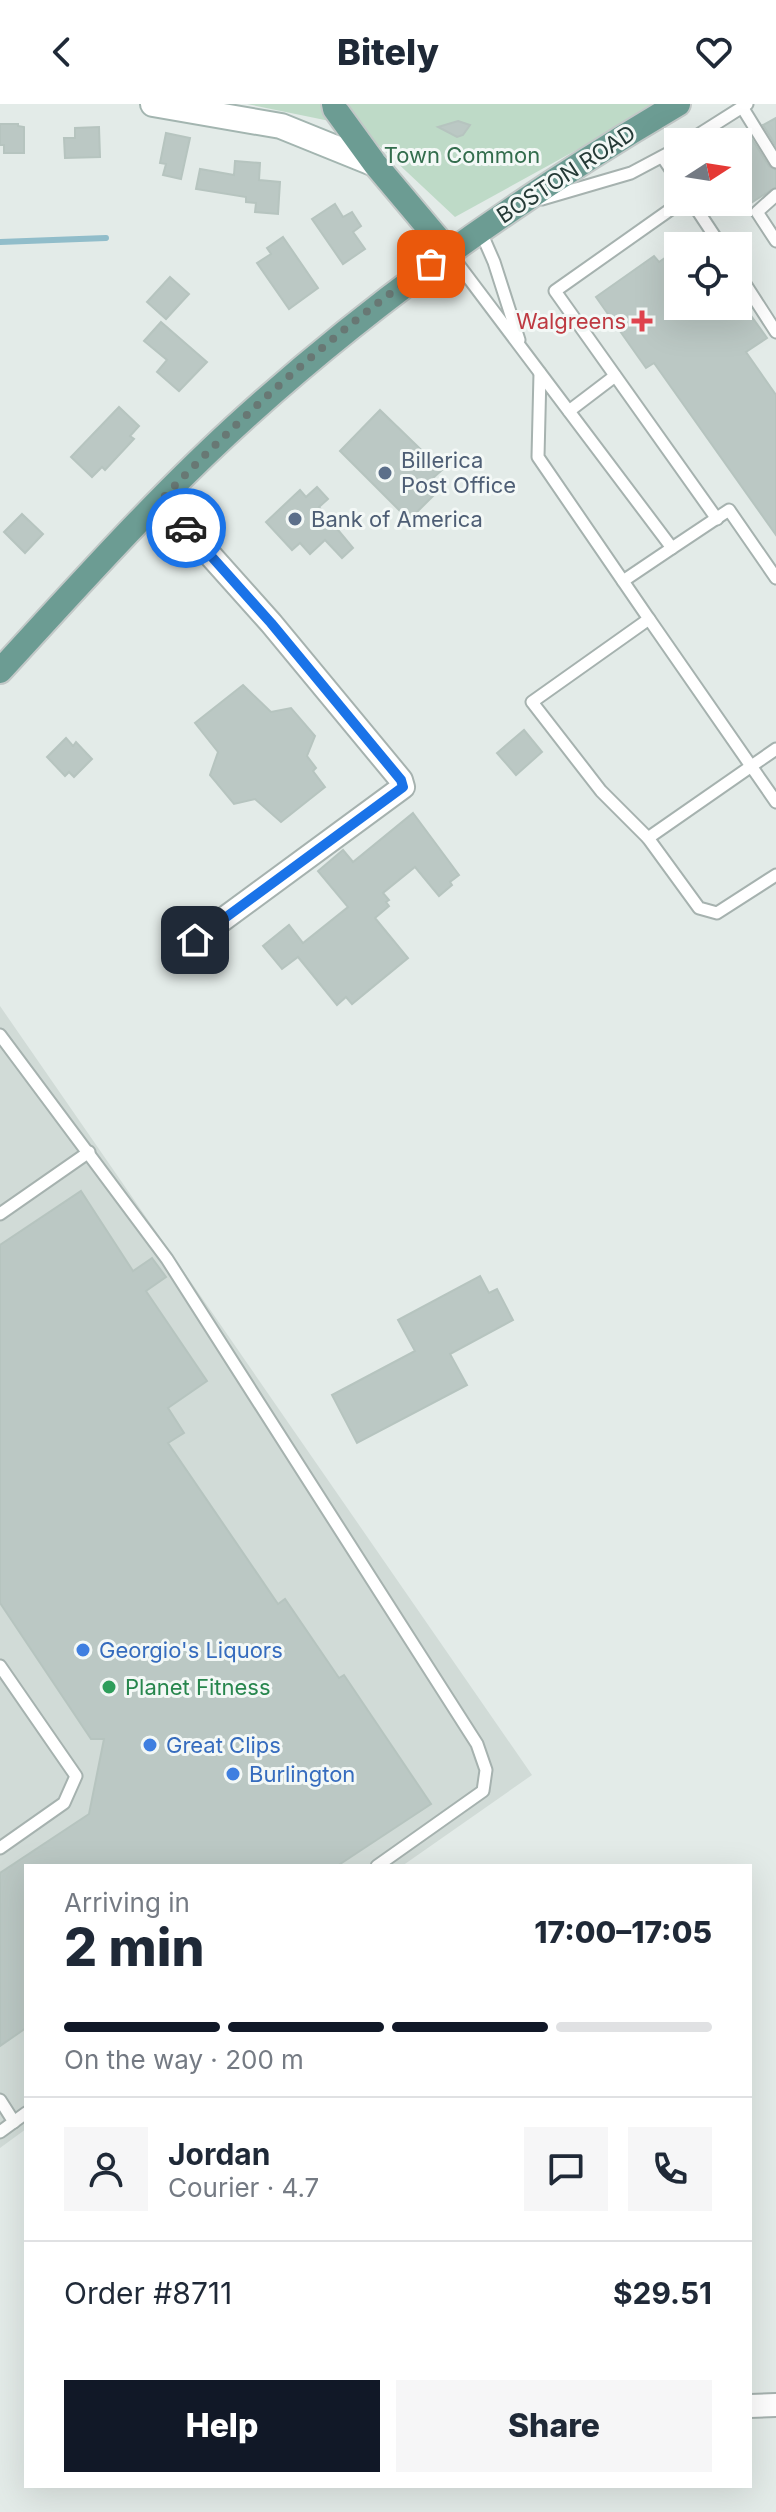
<!DOCTYPE html>
<html lang="en">
<head>
<meta charset="utf-8">
<style>
  :root { --surface:#fff; --page:#f6f6f7; --text:#1f2937; --muted:#747a83; --line:#e0e1e3; --accent:#111827 }
  body { margin:0; font-family:Inter,sans-serif; background:var(--page); color:var(--text); height:100vh; display:flex; flex-direction:column; font-size:30px; white-space:nowrap }
  * { box-sizing:border-box; margin:0 }
  p { font-size:26px; color:var(--muted) }
  .icon { flex:none; width:44px; height:44px; fill:none; stroke:currentColor; stroke-width:2; stroke-linecap:round; stroke-linejoin:round }
  .map { position:relative; flex:1; overflow:hidden }
  .details { position:absolute; left:24px; top:1760px; width:728px; height:624px; display:flex; flex-direction:column; background:var(--surface); border-radius:0px; box-shadow:0 8px 32px #0002 }
  .details>* { flex:none }
  .needle { width:52px; rotate:78deg }
  .tools { position:absolute; left:664px; top:24px; display:grid; gap:16px }
  .tools a { display:grid; place-items:center; width:88px; height:88px; border-radius:0px; background:var(--surface); box-shadow:0 8px 32px #0002; font-size:40px }
  .pin { position:absolute; display:grid; place-items:center; width:68px; height:68px; color:#fff; margin:-34px; border-radius:16px; box-shadow:0 4px 12px #0006 }
  .courier { position:absolute; display:grid; place-items:center; width:80px; height:80px; margin:-40px; border:6px solid #1a73e8; border-radius:50%; background:#fff; color:#222; box-shadow:0 2px 10px #0007 }
  .headline em { font-style:normal; font-weight:800 }
  .headline div { display:flex; flex-direction:column-reverse }
  .headline { display:flex; align-items:center; justify-content:space-between; height:136px; padding:0 40px }
  h1 { font-size:52px; font-weight:800; line-height:60px }
  .bar { display:grid; grid-template-columns:repeat(4,1fr); gap:12px 8px; align-content:center; height:96px; padding:0 40px }
  .bar i { height:10px; border-radius:6px; background:var(--line) }
  .bar .on { background:var(--accent) }
  .bar p { grid-column:span 4 }
  .line { display:flex; align-items:center; gap:20px; padding:0 40px; border-top:2px solid var(--line) }
  .line div { flex:1 }
  .round { display:grid; place-items:center; flex:none; width:84px; height:84px; border-radius:0px; background:var(--page) }
  .cta { display:flex; gap:16px; margin-top:auto; padding:16px 40px }
  .cta a { flex:1; height:92px; border-radius:0px; background:var(--accent); color:#fff; font-size:32px; font-weight:800; line-height:92px; text-align:center }
  .cta a+a { background:var(--page); color:var(--text) }
  header { display:flex; justify-content:space-between; align-items:center; height:104px; padding:0 40px; background:var(--surface); font-size:36px; font-weight:800 }
  .map>svg:first-child { display:block }
</style>
</head>
<body>
<header><svg class="icon" aria-label="back" viewBox="0 0 24 24"><path d="M15 5l-7 7 7 7"/></svg>Bitely<svg class="icon" aria-label="heart" viewBox="0 0 24 24"><path d="M12 20l-8-8c-3-5 5-10 8-4 3-6 11-1 8 4z"/></svg></header>
<div class="map">
<svg width="776" height="2408" viewBox="0 0 776 2408">
  <rect width="100%" height="100%" fill="#e3ebe8"/>
  <path fill="#d1dbd7" d="M0 902 532 1671 402 1762H26V2025L0 2044Z"/>
  <path fill="#bedac7" d="M247 0H651L582 43 455 113 359 23Z"/>
  <g fill="none" stroke-linecap="round" stroke-linejoin="round">
    <path stroke="#91bdca" stroke-width="6" d="M0 138 106 134"/>
  </g>
  <g fill="#bbc8c4" stroke="#b6c4bf" stroke-width="2">
    <path d="M776 14V42L763 21Z"/>
    <path d="M458 17 470 21 463 31 457 33 438 23Z"/>
    <path d="M0 20H18V22L24 23V49H4V41H0Z"/>
    <path d="M99 23 100 53 65 54 64 34H75V24Z"/>
    <path d="M166 29 190 34 181 75 163 71 166 60 160 59Z"/>
    <path d="M748 29 769 62 776 66V83L743 104 738 96V34Z"/>
    <path d="M235 57 260 59 259 76 280 78 278 110 255 108 256 99 246 98V93L196 85 200 65 234 71Z"/>
    <path d="M335 100 343 113 352 108 361 122 353 128 365 145 343 160 312 115Z"/>
    <path d="M283 133 318 184 289 205 257 159 271 150 267 144Z"/>
    <path d="M678 145V202H744L767 234 746 248 776 291V431L654 259 646 264 596 193 654 152 659 158Z"/>
    <path d="M170 173 189 190 166 215 147 198Z"/>
    <path d="M161 218 207 258 179 287 157 268 167 256 144 237Z"/>
    <path d="M119 303 139 322 130 332 134 335 105 366 102 363 92 373 71 353Z"/>
    <path d="M380 306 442 366 433 374 442 383 409 416 340 347Z"/>
    <path d="M317 383 328 395 319 403 353 444 342 454 325 436 310 450 300 439 292 446 266 418 300 386 306 393Z"/>
    <path d="M22 410 43 430 25 449 4 428Z"/>
    <path d="M243 581 271 608 291 604 315 632 307 652 316 664 313 667 325 683 281 718 255 695 234 700 210 671 218 648 195 619Z"/>
    <path d="M524 626 542 648 516 671 497 649Z"/>
    <path d="M66 634 73 642 76 638 92 655 74 673 69 668 65 672 47 653Z"/>
    <path d="M413 709 459 771 450 778 452 781 439 792 415 763 383 789 389 796 386 798 389 802 375 814 408 854 352 900 346 893 337 901 298 853 282 865 263 842 289 821 303 839 348 803 318 767 343 746 353 758Z"/>
    <path d="M81 1087 133 1167 152 1154 166 1173 146 1187 207 1277 168 1304 184 1329 168 1339 278 1500 285 1495 339 1574 344 1571 431 1700 337 1762H26V1924L0 1942V1769L89 1710 104 1635H91L0 1499V1141Z"/>
    <path d="M480 1172 489 1189 497 1185 513 1216 450 1250 467 1281 357 1339 332 1291 415 1247 398 1216Z"/>
  </g>
  <g fill="none" stroke-linecap="round" stroke-linejoin="round">
    <defs>
      <g id="service">
        <path d="M742 3 776 58"/>
        <path d="M687 38 747 0"/>
        <path d="M663 54 678 76"/>
        <path d="M776 91 757 108 776 137"/>
        <path d="M542 95 631 69 678 44"/>
        <path d="M681 98 555 187 717 415"/>
        <path d="M692 98 721 142"/>
        <path d="M480 126 494 158 519 236"/>
        <path d="M449 148 672 444 729 406 776 474"/>
        <path d="M738 169 776 228"/>
        <path d="M540 269 538 353 649 515 532 598 601 687 648 734 776 645"/>
        <path d="M569 307 615 272"/>
        <path d="M623 477 672 444"/>
        <path d="M649 515 776 698"/>
        <path d="M648 734 699 804 717 809 776 771"/>
        <path d="M0 931 167 1155 477 1640 486 1666 483 1687 377 1762"/>
        <path d="M0 1110 89 1048"/>
        <path d="M0 1562 76 1672 64 1699 0 1744"/>
        <path d="M0 1996 14 2018"/>
        <path d="M0 2028 26 2009"/>
      </g>
      <g id="minor">
        <path d="M161 396 271 519 401 676 403 683 195 836"/>
        <path d="M750 2302 776 2301"/>
      </g>
      <path id="secondary" d="M153 0 281 22 375 60"/>
      <g id="primary">
        <path d="M334 0 335 5 375 60 449 148"/>
        <path d="M0 567C80 480 160 390 248 311 380 192 525 90 678 0"/>
      </g>
    </defs>
    <use href="#service" stroke="#a6b2af" stroke-width="15"/>
    <use href="#minor" stroke="#a6b2af" stroke-width="26"/>
    <use href="#secondary" stroke="#a3b5b0" stroke-width="28"/>
    <use href="#primary" stroke="#c2c8c7" stroke-width="28"/>
    <use href="#service" stroke="#fff" stroke-width="11"/>
    <use href="#minor" stroke="#fff" stroke-width="22"/>
    <use href="#secondary" stroke="#fff" stroke-width="24"/>
    <use href="#primary" stroke="#6c9c93" stroke-width="24"/>
  </g>
  <g fill="none" stroke-linecap="round" stroke-linejoin="round">
    <path stroke="#687874" stroke-width="8" stroke-dasharray="0 14.4" d="M186 424 161 396C243 310 334 228 431 160"/>
    <path stroke="#1a73e8" stroke-width="10" d="M186 424 271 519 401 676 403 683 195 836"/>
  </g>
  <path fill="#e0444e" stroke="#f3f8f6" stroke-width="3" d="M638 205h8v8h8v8h-8v8h-8v-8h-8v-8h8z"/>
  <g fill="#5c6f8a" stroke="#f3f8f6" stroke-width="3">
    <circle cx="385" cy="369" r="8"/>
    <circle cx="295" cy="415" r="8"/>
  </g>
  <g fill="#3f7fe0" stroke="#f3f8f6" stroke-width="3">
    <circle cx="83" cy="1546" r="8"/>
    <circle cx="150" cy="1641" r="8"/>
    <circle cx="233" cy="1670" r="8"/>
  </g>
  <circle fill="#2e9e5b" stroke="#f3f8f6" stroke-width="3" cx="109" cy="1583" r="8"/>
  <g text-anchor="middle" dominant-baseline="central" stroke-width="6" stroke-linejoin="round" paint-order="stroke">
    <g font-size="22" fill="#336d4d" stroke="#f3f8f6">
      <text x="462" y="51">Town Common</text>
    </g>
    <g font-size="22" fill="#253a36" stroke="#f3f8f6">
      <text transform="translate(566 70) rotate(-33)">BOSTON ROAD</text>
    </g>
    <g font-size="22" fill="#be3a42" stroke="#f3f8f6" text-anchor="end">
      <text x="626" y="217">Walgreens</text>
    </g>
    <g font-size="22" fill="#4e5e75" stroke="#f3f8f6" text-anchor="start">
      <text x="401" y="356">Billerica<tspan x="401" dy="25">Post Office</tspan></text>
      <text x="311" y="415">Bank of America</text>
    </g>
    <g font-size="22" fill="#366cbe" stroke="#f3f8f6" text-anchor="start">
      <text x="99" y="1546">Georgio's Liquors</text>
      <text x="166" y="1641">Great Clips</text>
      <text x="249" y="1670">Burlington</text>
    </g>
    <g font-size="22" fill="#27864d" stroke="#f3f8f6" text-anchor="start">
      <text x="125" y="1583">Planet Fitness</text>
    </g>
  </g>
</svg>
<div class="tools">
<a><svg class="needle" viewBox="-14 -14 28 28"><path d="M0-13l5 13h-10z" fill="#e53935"/><path d="M0 13l5-13h-10z" fill="#747a83"/></svg></a>
<a><svg class="icon" aria-label="locate" viewBox="0 0 24 24"><circle cx="12" cy="12" r="6"/><path d="M12 2v4M12 18v4M2 12h4M18 12h4"/></svg></a>
</div>
<div class="pin" style="left:431px;top:160px;background:#ea580c"><svg class="icon" aria-label="bag" viewBox="0 0 24 24"><path d="M5 8h14l-1 12H6zM9 8a3 3 0 0 1 6 0"/></svg></div>
<div class="pin" style="left:195px;top:836px;background:#1f2937"><svg class="icon" aria-label="home" viewBox="0 0 24 24"><path d="M3 11l9-7 9 7M6 9v11h12V9"/></svg></div>
<div class="courier" style="left:186px;top:424px"><svg class="icon" aria-label="car" viewBox="0 0 24 24"><path d="M5 17H2v-5l4-1 3-4h7l3 4 3 1v5h-3M9 17h6M6 11h13"/><circle cx="7" cy="17" r="2"/><circle cx="17" cy="17" r="2"/></svg></div>
<section class="details">
<div class="headline"><div><h1>2 min</h1><p>Arriving in</p></div><em>17:00–17:05</em></div>
<div class="bar"><i class="on"></i><i class="on"></i><i class="on"></i><i></i><p>On the way · 200 m</p></div>
<div class="line" style="height:144px"><a class="round"><svg class="icon" aria-label="person" viewBox="0 0 24 24"><circle cx="12" cy="8" r="4"/><path d="M4 21q1-7 8-7t8 7"/></svg></a><div><b>Jordan</b><p>Courier · 4.7</p></div><a class="round"><svg class="icon" aria-label="chat" viewBox="0 0 24 24"><path d="M4 5h16v11H9l-5 4z"/></svg></a><a class="round"><svg class="icon" aria-label="phone" viewBox="0 0 24 24"><path d="M5 4h4l2 5-3 2q2 4 5 5l2-3 5 2v4C11 20 4 13 5 4z"/></svg></a></div>
<div class="line" style="height:104px"><div>Order #8711</div><b>$29.51</b></div>
<div class="cta"><a>Help</a><a>Share</a></div>
</section>
</div>
</body>
</html>
